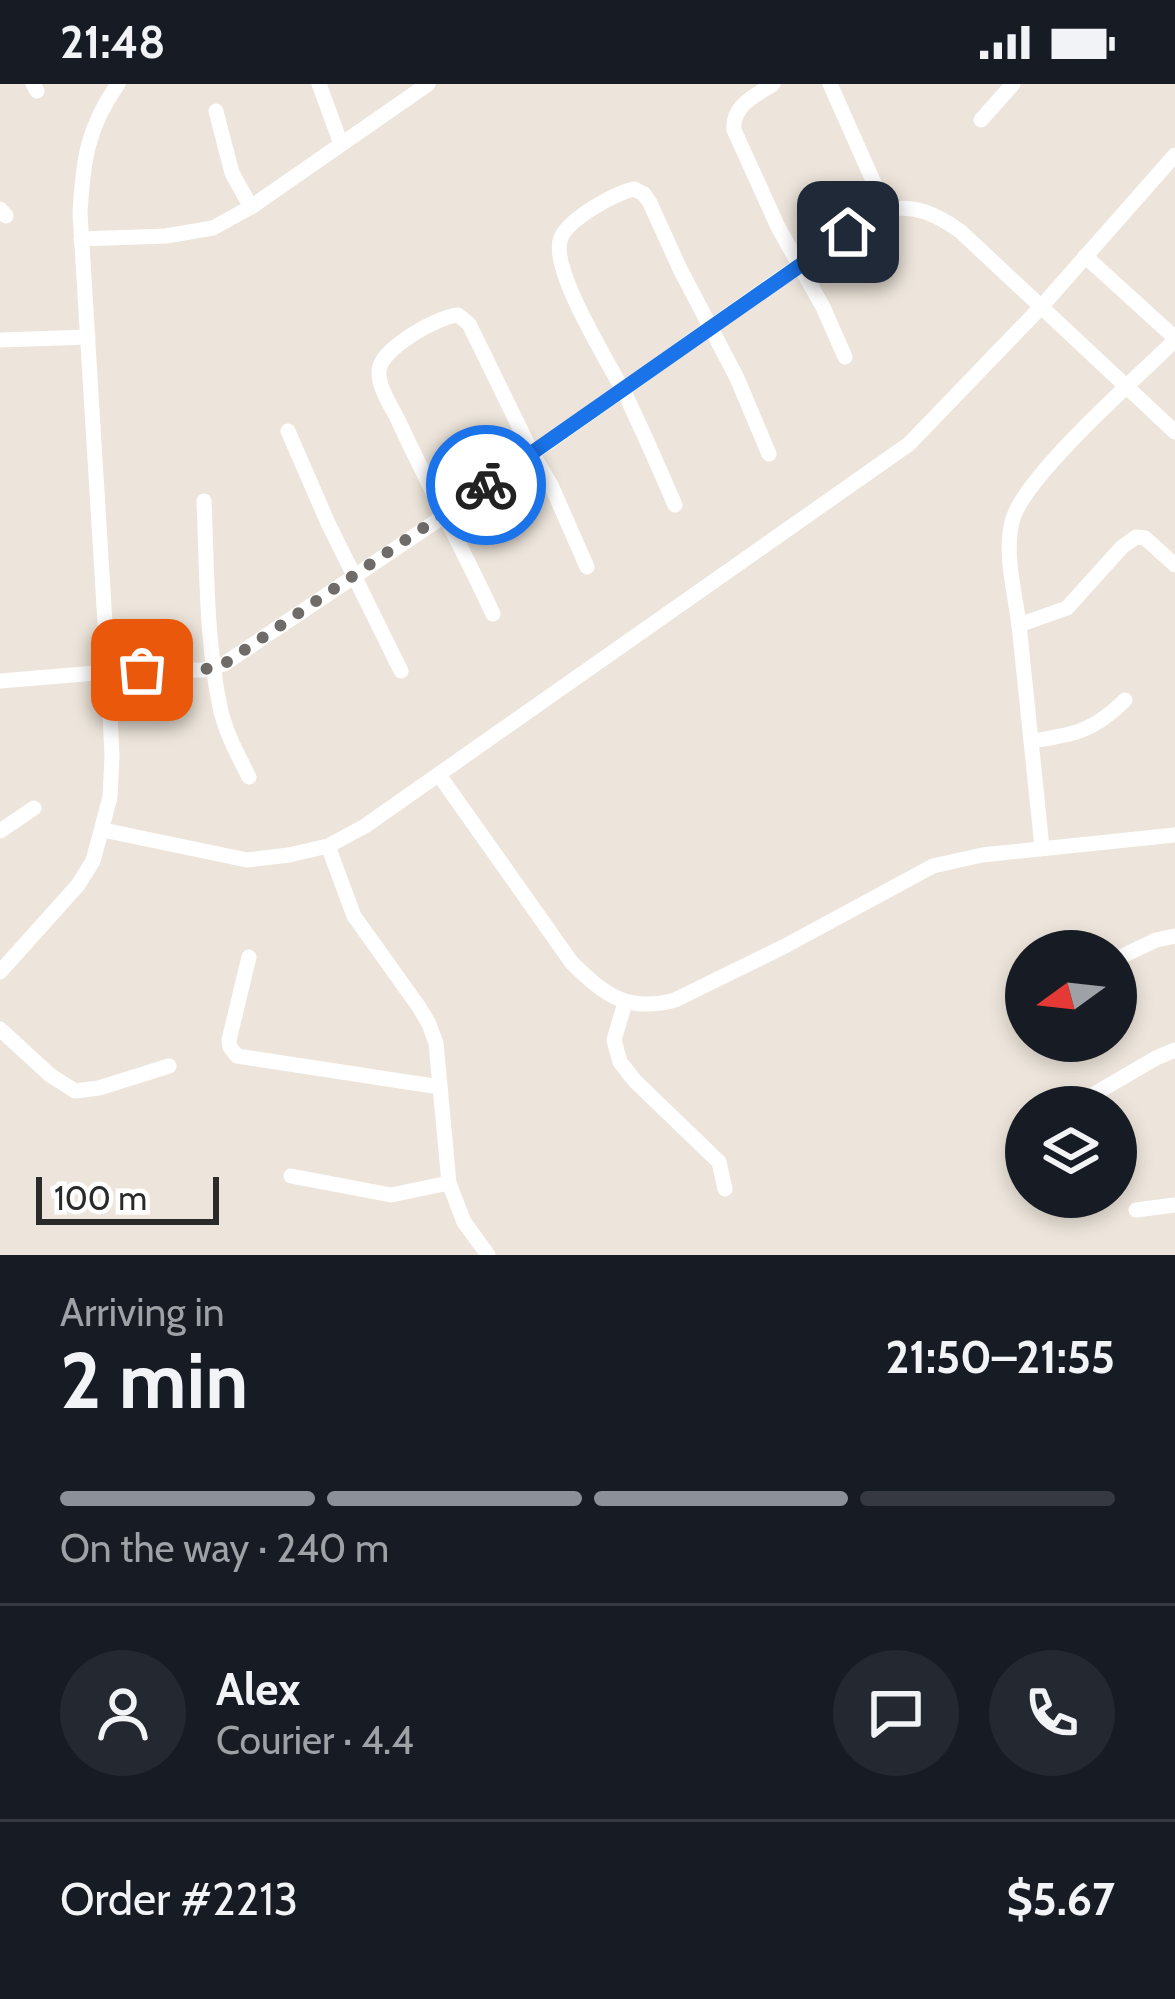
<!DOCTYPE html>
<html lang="en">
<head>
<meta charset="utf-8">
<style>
  :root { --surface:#171b24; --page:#242831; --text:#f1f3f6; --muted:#9ea1a6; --line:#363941; --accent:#8c9099 }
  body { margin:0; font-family:Cabin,sans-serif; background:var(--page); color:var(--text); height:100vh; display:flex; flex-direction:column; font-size:45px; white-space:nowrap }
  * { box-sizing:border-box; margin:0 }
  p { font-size:39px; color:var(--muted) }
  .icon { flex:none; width:66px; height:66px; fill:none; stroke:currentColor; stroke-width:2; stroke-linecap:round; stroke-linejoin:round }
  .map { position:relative; height:1171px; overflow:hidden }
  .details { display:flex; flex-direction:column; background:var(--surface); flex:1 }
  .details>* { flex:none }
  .needle { width:78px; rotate:255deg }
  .buttons { position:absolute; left:1005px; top:846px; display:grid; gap:24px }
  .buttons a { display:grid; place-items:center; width:132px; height:132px; border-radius:50%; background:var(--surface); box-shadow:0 6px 18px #0003; font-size:60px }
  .scale { position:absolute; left:36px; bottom:30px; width:183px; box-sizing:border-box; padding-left:12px; border:6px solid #2a2a2a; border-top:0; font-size:33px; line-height:42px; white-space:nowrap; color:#2a2a2a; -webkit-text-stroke:9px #fff; paint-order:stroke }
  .pin { position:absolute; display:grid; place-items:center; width:102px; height:102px; color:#fff; margin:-51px; border-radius:24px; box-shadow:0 6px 18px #0006 }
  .courier { position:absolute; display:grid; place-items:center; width:120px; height:120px; margin:-60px; border:9px solid #1a73e8; border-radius:50%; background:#fff; color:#222; box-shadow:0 3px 15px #0007 }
  .headline em { font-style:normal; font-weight:800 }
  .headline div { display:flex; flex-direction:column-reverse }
  .headline { display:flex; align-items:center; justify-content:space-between; height:204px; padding:0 60px }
  h1 { font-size:78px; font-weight:800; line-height:90px }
  .bar { display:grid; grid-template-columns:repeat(4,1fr); gap:18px 12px; align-content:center; height:144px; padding:0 60px }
  .bar i { height:15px; border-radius:9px; background:var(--line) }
  .bar .on { background:var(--accent) }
  .bar p { grid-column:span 4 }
  .line { display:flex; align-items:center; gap:30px; padding:0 60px; border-top:3px solid var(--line) }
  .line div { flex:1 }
  .round { display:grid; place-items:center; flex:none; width:126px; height:126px; border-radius:63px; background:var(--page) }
  .status { display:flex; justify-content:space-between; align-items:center; height:84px; padding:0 60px; background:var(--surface); direction:ltr }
  .status svg { height:33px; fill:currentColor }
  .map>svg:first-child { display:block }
</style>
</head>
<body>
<div class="status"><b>21:48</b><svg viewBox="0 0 49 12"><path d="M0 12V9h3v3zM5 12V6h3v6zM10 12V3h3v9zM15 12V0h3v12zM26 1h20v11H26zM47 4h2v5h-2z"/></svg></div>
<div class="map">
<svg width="1175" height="1171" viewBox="0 0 1175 1171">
  <rect width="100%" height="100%" fill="#ede5db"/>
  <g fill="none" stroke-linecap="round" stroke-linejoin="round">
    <g stroke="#fff" stroke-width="15">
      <path d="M33 0 37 7"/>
      <path d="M319 0 341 60"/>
      <path d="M773 0C755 12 732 21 734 46L778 143 823 223 845 273"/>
      <path d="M830 0 886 126"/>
      <path d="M216 27 232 89 251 123"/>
      <path d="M981 36 1013 0"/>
      <path d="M0 125 6 132"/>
      <path d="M81 155 166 152 213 144 251 123 428 0"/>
      <path d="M1085 172 1175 254"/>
      <path d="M0 256 88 253"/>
      <path d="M288 347 328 439 401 587"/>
      <path d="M204 417C207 485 206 557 220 623 225 648 238 671 249 693"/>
      <path d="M675 421C659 384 643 347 625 310 609 279 552 189 560 157 564 137 615 109 634 105L644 110 650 119 680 185 737 294 769 370"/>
      <path d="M493 530C463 465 429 403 399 338 392 323 378 304 379 287 380 265 438 232 458 231L469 240 532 369 551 401 587 483"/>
      <path d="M1019 541C1015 508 1004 471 1012 438 1021 395 1139 292 1175 256"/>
      <path d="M0 597 108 588 202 586 224 580 444 432 799 181 886 126C915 120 936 130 960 147L1175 348"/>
      <path d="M1031 657C1074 651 1094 647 1125 616"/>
      <path d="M439 691 572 879C605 911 627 929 675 916L785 862 933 782 982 771 1175 751"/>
      <path d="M103 746 247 776 289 771 328 762 365 742 909 360 1041 223 1175 71"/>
      <path d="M0 747 34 724"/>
      <path d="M328 762 354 832 419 923 429 940 436 959 449 1099 464 1138 488 1171"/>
      <path d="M1042 763 1019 541 1067 524 1122 463 1136 453 1145 454 1175 481"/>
      <path d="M249 873 229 956 230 963 237 972 440 1003"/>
      <path d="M1116 875 1156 856 1175 852"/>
      <path d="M0 888 78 801 93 777 110 713 112 672 108 588 80 129C83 77 87 44 118 0"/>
      <path d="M625 919 614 956 620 978 635 997 719 1078 725 1105"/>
      <path d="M0 945 50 991 75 1007 99 1004 169 982"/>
      <path d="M1072 1023 1156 974 1175 966"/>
      <path d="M291 1092 391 1111 449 1099"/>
      <path d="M1136 1126 1175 1121"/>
    </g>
  </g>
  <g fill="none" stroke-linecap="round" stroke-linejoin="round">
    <path stroke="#6e6b68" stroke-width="12" stroke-dasharray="0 21.6" d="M142 586H202L224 580 486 401"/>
    <path stroke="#1a73e8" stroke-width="15" d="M486 401 848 148"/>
  </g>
</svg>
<div class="buttons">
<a><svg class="needle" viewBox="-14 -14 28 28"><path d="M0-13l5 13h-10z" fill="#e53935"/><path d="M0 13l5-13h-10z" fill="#9ea1a6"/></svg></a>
<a><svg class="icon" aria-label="layers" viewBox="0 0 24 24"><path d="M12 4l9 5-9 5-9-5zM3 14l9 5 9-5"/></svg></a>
</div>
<div class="scale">100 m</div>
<div class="pin" style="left:142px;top:586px;background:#ea580c"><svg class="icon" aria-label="bag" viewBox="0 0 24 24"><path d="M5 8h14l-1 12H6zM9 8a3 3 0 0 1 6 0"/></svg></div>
<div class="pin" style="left:848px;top:148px;background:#1f2937"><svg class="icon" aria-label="home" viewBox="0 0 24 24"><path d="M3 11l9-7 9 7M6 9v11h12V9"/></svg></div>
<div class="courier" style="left:486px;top:401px"><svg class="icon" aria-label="bike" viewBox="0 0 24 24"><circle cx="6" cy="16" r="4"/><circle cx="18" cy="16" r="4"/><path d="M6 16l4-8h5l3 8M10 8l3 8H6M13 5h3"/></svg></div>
</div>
<section class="details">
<div class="headline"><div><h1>2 min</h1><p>Arriving in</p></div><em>21:50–21:55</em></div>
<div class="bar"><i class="on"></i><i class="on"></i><i class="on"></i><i></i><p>On the way · 240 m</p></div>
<div class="line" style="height:216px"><a class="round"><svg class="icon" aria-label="person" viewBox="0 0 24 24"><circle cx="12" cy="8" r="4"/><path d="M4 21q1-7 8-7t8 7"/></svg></a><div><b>Alex</b><p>Courier · 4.4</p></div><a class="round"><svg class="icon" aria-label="chat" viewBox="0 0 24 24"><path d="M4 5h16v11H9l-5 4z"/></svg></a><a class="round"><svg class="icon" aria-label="phone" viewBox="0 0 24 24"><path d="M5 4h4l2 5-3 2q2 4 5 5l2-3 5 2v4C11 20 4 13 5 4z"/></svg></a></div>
<div class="line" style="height:156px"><div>Order #2213</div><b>$5.67</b></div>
</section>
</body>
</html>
